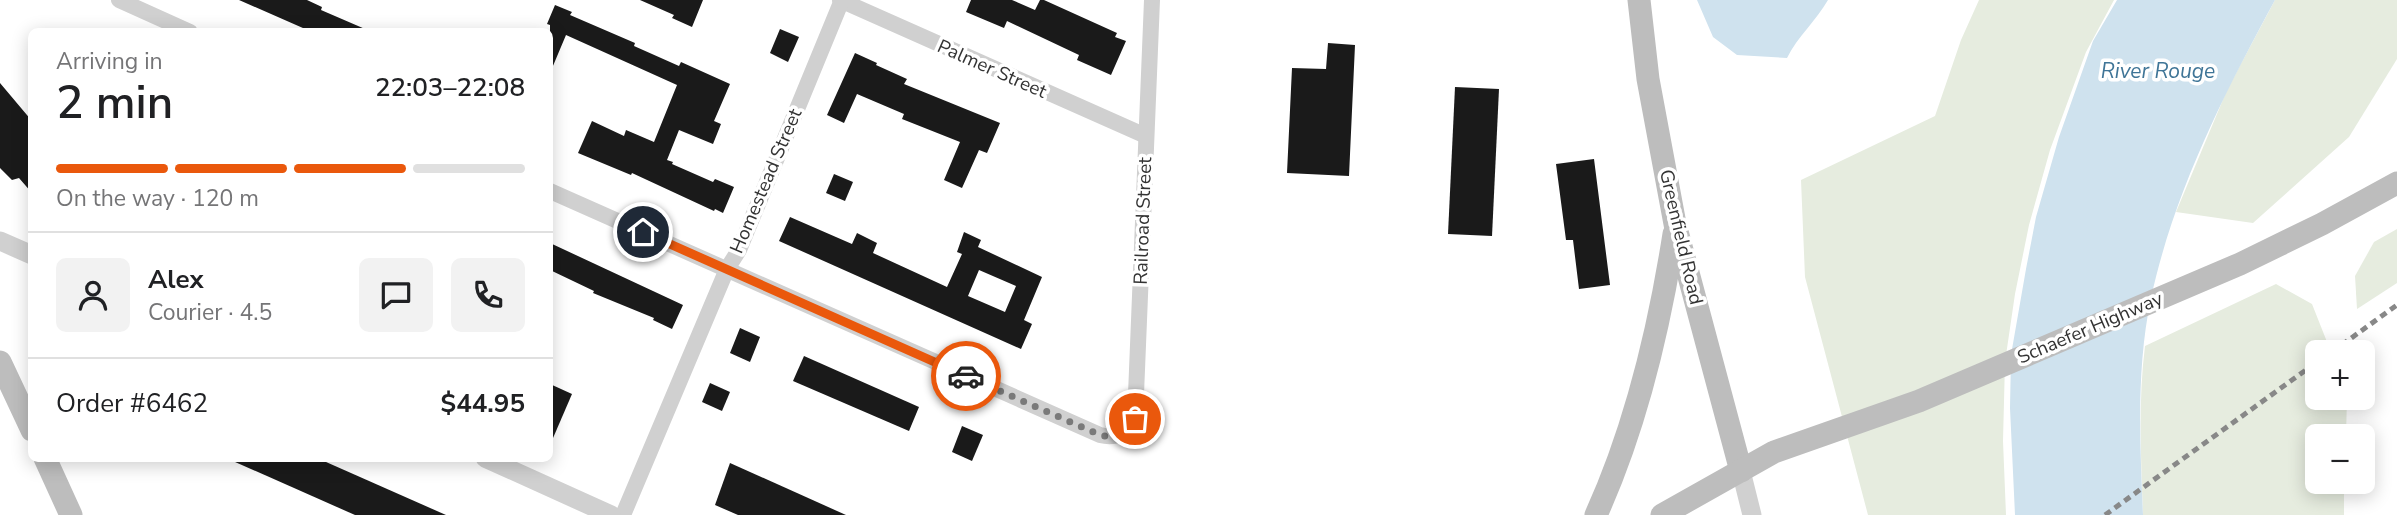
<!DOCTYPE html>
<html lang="en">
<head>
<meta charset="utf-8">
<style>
  :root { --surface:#fff; --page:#f2f2f2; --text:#202124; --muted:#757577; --line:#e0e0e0; --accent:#ea580c }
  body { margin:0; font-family:"Nunito Sans",sans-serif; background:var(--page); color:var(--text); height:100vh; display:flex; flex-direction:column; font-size:26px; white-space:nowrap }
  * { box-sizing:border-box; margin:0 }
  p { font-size:23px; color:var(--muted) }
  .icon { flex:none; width:38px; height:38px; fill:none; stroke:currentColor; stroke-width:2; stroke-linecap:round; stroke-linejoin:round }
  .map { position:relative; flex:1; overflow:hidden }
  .drawer { position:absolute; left:28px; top:28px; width:525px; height:434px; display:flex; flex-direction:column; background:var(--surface); border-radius:10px; box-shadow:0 4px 18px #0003 }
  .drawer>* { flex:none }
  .buttons { position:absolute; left:2305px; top:340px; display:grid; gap:14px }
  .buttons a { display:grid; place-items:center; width:70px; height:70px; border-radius:10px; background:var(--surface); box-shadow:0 4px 18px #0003; font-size:35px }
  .pin { position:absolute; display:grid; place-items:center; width:60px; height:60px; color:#fff; margin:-30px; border:4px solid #fff; border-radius:50%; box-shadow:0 2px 7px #0007 }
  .courier { position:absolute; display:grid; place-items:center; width:70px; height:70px; margin:-35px; border:5px solid #ea580c; border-radius:50%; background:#fff; color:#222; box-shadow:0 2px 9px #0007 }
  .headline em { font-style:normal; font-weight:600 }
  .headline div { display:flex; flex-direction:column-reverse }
  .headline { display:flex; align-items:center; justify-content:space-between; height:119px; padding:0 28px }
  h1 { font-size:46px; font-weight:600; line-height:52px }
  .bar { display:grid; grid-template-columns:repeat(4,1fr); gap:10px 7px; align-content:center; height:84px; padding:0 28px }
  .bar i { height:9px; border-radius:5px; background:var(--line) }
  .bar .active { background:var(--accent) }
  .bar p { grid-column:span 4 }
  .line { display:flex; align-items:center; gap:18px; padding:0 28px; border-top:2px solid var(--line) }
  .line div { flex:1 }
  .round { display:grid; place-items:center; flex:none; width:74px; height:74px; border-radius:10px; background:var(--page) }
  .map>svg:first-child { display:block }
</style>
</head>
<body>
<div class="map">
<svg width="2397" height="515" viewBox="0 0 2397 515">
  <rect width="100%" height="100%" fill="#fff"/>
  <g fill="#e6ecdf">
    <path d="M1979 0H2114L2086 52 2050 150 2029 225 2015 294 2005 362 2003 441 2006 515H1868L1805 277 1801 180 1935 116 1961 40Z"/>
    <path d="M2275 0H2397V59L2349 137 2253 223 2176 212 2227 90Z"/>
    <path d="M2397 229V283L2357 309 2355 276 2374 242Z"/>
    <path d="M2276 284 2312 304 2331 352H2317V397H2347L2346 436H2317V481H2344V515H2143C2141 458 2138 402 2145 346Z"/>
  </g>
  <g fill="#cfe2ee">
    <path d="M1697 0H1828C1816 21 1798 36 1787 58L1737 55 1713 37Z"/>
    <path d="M2117 0H2275C2224 94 2174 192 2151 298 2136 369 2140 443 2143 515H2015L2010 408 2011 355 2026 269 2036 217 2059 137 2093 41Z"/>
  </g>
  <g fill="#1a1a1a" fill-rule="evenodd">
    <path d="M239 0H307L322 7 321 10 372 32H312Z"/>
    <path d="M640 0H703L692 27 672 18 674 15Z"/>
    <path d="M971 0H1012L1035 10 1040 0H1044L1117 33 1115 37 1126 41 1111 75 1077 60 1079 55 1007 21 1004 28 966 12Z"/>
    <path d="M555 5 572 12 570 15 635 43 634 46 679 66 681 62 730 84 714 121 721 124 713 144 679 130 667 160 673 162 672 164 713 182 715 179 734 187 723 213 715 209 714 211 632 173 631 175 578 153 592 121 624 136 626 130 654 142 677 85 566 35 550 73V25L547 24Z"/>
    <path d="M780 29 799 37 788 62 770 53Z"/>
    <path d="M1328 43 1355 45 1349 176 1287 173 1292 68 1326 69Z"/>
    <path d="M855 53 877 63 876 65 907 79 904 84 1000 123 987 153 979 150 962 188 944 180 960 142 902 119 904 114 857 94 844 123 827 115Z"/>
    <path d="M0 83 32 121V193L19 178 12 180 0 168Z"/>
    <path d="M1455 87 1499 89 1492 236 1448 234Z"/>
    <path d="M1594 159 1610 285 1579 289 1573 240H1566L1556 164Z"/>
    <path d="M834 174 853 182 845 201 826 193Z"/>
    <path d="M790 217 852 244 857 233 877 243 873 253 947 287 962 254 957 252 964 232 981 240 978 247 1042 277 1024 320 1032 324 1021 349 779 241ZM979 270 1016 286 1005 312 968 296Z"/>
    <path d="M550 243 683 305 672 329 653 320 654 318 593 293 594 291 550 270Z"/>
    <path d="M740 328 760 337 750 362 730 353Z"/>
    <path d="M804 356 919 407 909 431 793 381Z"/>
    <path d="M710 383 730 392 722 411 702 402Z"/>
    <path d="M550 384 572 394 550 445Z"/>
    <path d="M962 426 983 435 972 461 952 452Z"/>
    <path d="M226 458H317L446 515H355Z"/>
    <path d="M730 463 846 515H738L715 505Z"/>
  </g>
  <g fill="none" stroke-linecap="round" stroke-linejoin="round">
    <g stroke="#d0d0d0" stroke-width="16">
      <path d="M119 0 190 32"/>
      <path d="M840 0 1146 136"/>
      <path d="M550 191 1100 435C1116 439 1128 433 1135 419L1152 0"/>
      <path d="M623 515 727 269 739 250 842 0"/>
    </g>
    <g stroke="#d0d0d0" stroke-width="19">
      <path d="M0 241 32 255"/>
      <path d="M485 458 611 515"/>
      <path d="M1741 471 1752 515"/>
    </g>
    <g stroke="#bdbdbd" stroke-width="23">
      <path d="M1639 0 1648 79 1675 224 1741 471"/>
      <path d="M0 362 32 430"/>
      <path d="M45 458 71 515"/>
      <path d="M1596 515C1636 427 1659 330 1674 234"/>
      <path d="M1662 515 1774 452 1919 401 2240 264 2322 224 2397 183"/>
    </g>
    <g stroke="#888" stroke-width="5" stroke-dasharray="7 5" stroke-linecap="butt">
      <path d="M2332 352 2397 305"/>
      <path d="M2105 515 2317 362"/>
    </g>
  </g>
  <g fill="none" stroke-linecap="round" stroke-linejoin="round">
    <path stroke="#7a7a7a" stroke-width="7" stroke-dasharray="0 12.6" d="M966 376 1100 435C1116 439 1128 433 1135 419"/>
    <path stroke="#ea580c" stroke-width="9" d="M643 232 966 376"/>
  </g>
  <g text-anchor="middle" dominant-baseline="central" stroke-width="7" stroke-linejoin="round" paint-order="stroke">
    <g font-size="19" fill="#333" stroke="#fff">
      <text transform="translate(992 69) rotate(24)">Palmer Street</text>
      <text transform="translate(766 181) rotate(-67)">Homestead Street</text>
      <text transform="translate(1143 221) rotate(-88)">Railroad Street</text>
      <text transform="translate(1681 237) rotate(77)">Greenfield Road</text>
      <text transform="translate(2090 328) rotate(-23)">Schaefer Highway</text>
    </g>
    <g font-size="21" font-style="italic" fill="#3f7597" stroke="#fff">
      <text x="2158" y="71">River Rouge</text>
    </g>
  </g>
</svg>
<div class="buttons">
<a>+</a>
<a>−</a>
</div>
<div class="pin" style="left:1135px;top:419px;background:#ea580c"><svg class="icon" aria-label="bag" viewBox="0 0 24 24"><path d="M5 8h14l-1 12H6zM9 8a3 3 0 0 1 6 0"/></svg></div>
<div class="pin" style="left:643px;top:232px;background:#1f2937"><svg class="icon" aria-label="home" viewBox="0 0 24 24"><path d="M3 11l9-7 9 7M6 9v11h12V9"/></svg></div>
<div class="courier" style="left:966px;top:376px"><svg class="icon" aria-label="car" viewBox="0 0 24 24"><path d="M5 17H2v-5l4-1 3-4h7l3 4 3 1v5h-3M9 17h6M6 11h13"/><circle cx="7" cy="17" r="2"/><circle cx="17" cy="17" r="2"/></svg></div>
<section class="drawer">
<div class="headline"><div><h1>2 min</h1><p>Arriving in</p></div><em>22:03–22:08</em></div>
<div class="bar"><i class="active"></i><i class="active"></i><i class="active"></i><i></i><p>On the way · 120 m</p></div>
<div class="line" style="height:126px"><a class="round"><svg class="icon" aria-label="person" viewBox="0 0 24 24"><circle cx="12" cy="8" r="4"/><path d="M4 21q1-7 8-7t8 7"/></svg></a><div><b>Alex</b><p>Courier · 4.5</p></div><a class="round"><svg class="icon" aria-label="chat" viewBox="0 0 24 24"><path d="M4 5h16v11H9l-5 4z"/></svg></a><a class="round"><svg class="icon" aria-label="phone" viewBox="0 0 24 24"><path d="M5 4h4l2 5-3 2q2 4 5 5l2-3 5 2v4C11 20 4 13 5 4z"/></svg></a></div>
<div class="line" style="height:91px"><div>Order #6462</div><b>$44.95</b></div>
</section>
</div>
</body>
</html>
